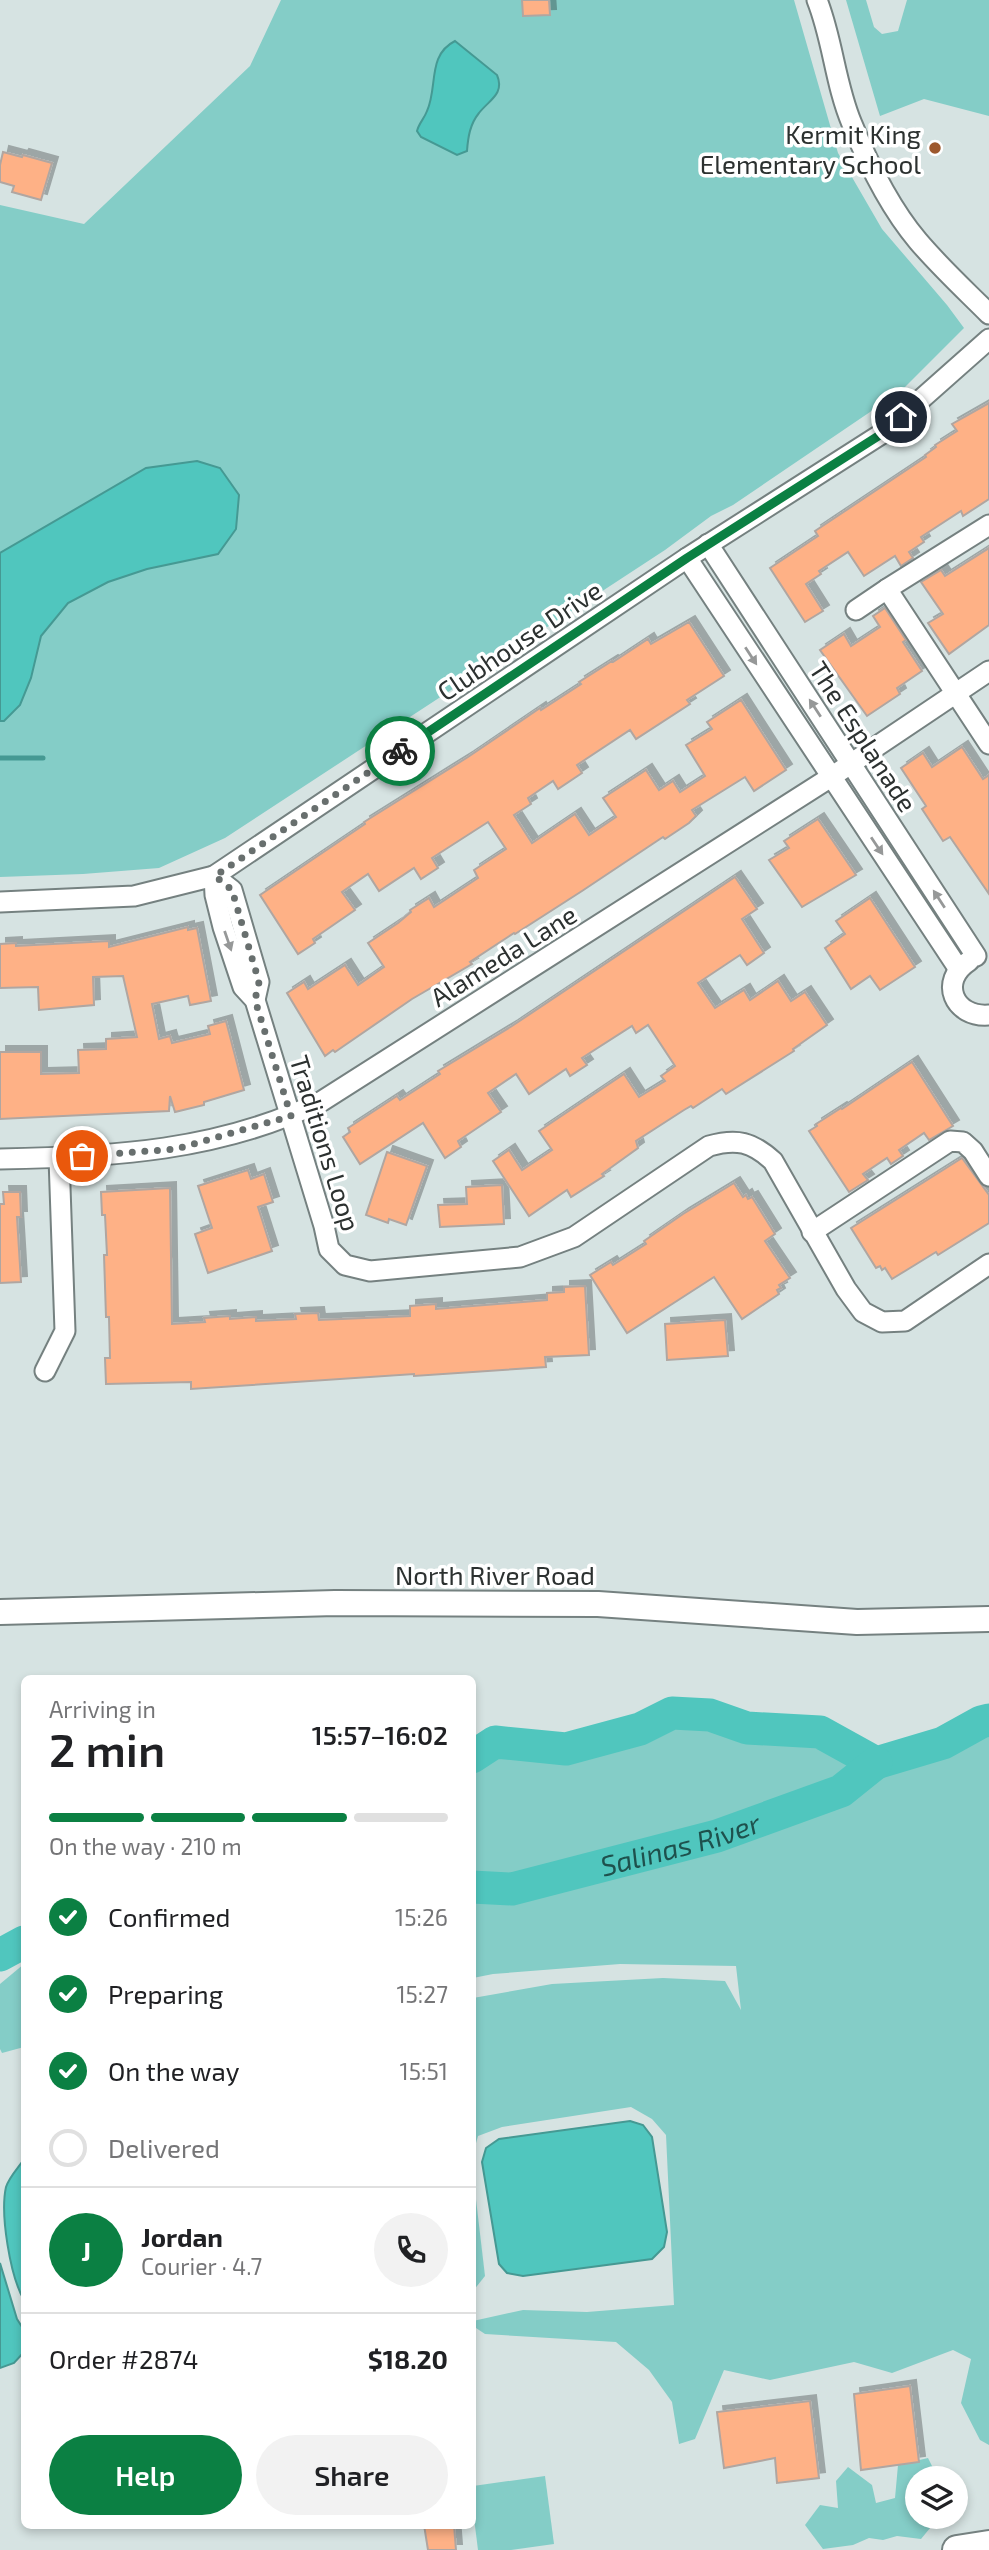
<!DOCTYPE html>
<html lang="en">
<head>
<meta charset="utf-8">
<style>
  :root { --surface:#fff; --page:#f2f2f2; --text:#202124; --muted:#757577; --line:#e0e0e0; --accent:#0b8043 }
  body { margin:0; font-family:"Exo 2",sans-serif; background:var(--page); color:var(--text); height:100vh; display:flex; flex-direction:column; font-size:26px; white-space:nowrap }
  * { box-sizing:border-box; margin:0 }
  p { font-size:23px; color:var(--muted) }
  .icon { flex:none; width:38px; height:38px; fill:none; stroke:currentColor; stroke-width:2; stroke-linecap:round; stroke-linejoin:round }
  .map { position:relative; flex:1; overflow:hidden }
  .sheet { position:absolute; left:21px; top:1675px; width:455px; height:854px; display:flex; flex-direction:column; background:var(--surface); border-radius:10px; box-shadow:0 4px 10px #0003 }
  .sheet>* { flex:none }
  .controls { position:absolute; left:905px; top:2466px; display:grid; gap:14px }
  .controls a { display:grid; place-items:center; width:63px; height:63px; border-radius:50%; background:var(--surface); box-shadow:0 4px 10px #0003; font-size:35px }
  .pin { position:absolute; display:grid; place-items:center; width:60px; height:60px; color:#fff; margin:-30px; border:4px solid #fff; border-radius:50%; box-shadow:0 2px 7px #0007 }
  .courier { position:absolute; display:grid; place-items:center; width:70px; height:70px; margin:-35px; border:5px solid #0b8043; border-radius:50%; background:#fff; color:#222; box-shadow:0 2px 9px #0007 }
  .headline em { font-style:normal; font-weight:600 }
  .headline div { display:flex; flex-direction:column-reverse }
  .headline { display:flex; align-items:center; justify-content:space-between; height:119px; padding:0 28px }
  h1 { font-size:46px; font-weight:600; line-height:52px }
  .bar { display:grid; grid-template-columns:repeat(4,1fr); gap:10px 7px; align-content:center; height:84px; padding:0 28px }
  .bar i { height:9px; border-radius:5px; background:var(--line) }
  .bar .current { background:var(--accent) }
  .bar p { grid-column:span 4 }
  .line { display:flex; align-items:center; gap:18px; padding:0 28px; border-top:2px solid var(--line) }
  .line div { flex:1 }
  .round { display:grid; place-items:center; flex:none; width:74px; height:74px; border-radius:37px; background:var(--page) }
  ol { padding:0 28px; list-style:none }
  li { display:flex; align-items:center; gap:21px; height:77px }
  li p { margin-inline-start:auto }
  li .icon { padding:7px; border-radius:50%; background:var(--accent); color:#fff; stroke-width:4 }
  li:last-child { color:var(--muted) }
  li i { width:38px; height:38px; border:4px solid var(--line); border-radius:50% }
  .primary-button { display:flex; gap:14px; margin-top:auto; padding:14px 28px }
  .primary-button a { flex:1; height:80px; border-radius:42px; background:var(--accent); color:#fff; font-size:28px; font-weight:600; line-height:80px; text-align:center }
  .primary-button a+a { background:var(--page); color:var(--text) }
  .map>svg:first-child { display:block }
</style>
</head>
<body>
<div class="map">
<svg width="989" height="2550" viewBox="0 0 989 2550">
  <defs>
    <filter id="shadow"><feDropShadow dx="6" dy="-6" stdDeviation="0" flood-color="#0004"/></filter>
  </defs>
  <rect width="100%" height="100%" fill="#d6e3e2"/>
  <g fill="#84cdc7">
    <path d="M281 0H794L838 153 882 229 947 305 964 328 901 391 733 505 711 516 665 550 225 838 159 868 83 874 0 877V205L84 224 250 66Z"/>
    <path d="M846 0H866L874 27 882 34 898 31 907 0H989V116L924 99 880 116Z"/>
    <path d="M702 1722 752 1737 793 1738 835 1750 870 1773C912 1763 950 1749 989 1731V2445L980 2440 961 2403 971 2359 953 2350 892 2373 854 2362 770 2380 724 2370 695 2439 679 2444 672 2402 649 2370 616 2342 485 2334 473 2326V2321L523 2310 587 2312 674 2305 666 2135 652 2119 631 2107 502 2127 478 2136 473 2154V1998L552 1984 663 1978 725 1981 741 2010 736 1966 620 1964 493 1974 473 1978V1770L501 1752 582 1753 643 1738 669 1723Z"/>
    <path d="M24 1964V2047L2 2053 0 2049V1984Z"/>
    <path d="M473 2174 485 2276 473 2291H472Z"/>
    <path d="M928 2458 938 2478H917V2516L932 2517 935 2522 921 2539 897 2536 883 2540 869 2538 853 2545 823 2549 805 2525 820 2505 838 2508 836 2481 848 2467 872 2485 876 2503 895 2498 898 2465Z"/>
    <path d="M545 2476 554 2544 511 2550H478L473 2510V2486Z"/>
  </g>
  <g fill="#50c6be" stroke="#459993" stroke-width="2">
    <path d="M455 41 497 75C505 94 489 100 479 113 470 124 468 137 467 151L457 155 421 137 417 131C419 123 424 119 427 111 438 87 427 55 455 41Z"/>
    <path d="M197 461 220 468 239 495 236 529 218 554 147 569 108 582 68 603 41 636 31 678 20 705 4 721H0V553L146 468Z"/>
    <path d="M630 2121 643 2125 652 2137 667 2232 664 2247 652 2259 523 2276 507 2273 499 2264 482 2162 486 2148 499 2139Z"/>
    <path d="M24 2159V2300C10 2276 0 2214 6 2187 9 2177 19 2167 24 2159Z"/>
    <path d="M0 2263 17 2319 24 2330V2352L14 2363 0 2368Z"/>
  </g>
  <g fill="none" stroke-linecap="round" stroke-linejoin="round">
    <path stroke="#459993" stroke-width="5" d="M0 758H43"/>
    <g stroke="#50c6be" stroke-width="33">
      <path d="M472 1757 495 1742 566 1749 640 1729 672 1713 710 1715 747 1728 820 1732 876 1763 943 1743 981 1722 989 1720"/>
      <path id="s1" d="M472 1887 512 1889 717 1836 841 1791 876 1763"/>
      <path d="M0 1955 24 1942"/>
    </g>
  </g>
  <g fill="#feb186" stroke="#b0a6a1" stroke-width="2" filter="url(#shadow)">
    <path d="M522 0H549L550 15 523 16Z"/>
    <path d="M3 152 22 157 23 155 52 163 41 200 12 192 14 186 0 182V165Z"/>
    <path d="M989 403V499L963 516 961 511 921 537 924 542 909 552 913 558 901 566 895 556 864 576 848 552 819 571 821 574 806 584 823 611 805 622 770 568 818 536 815 531 926 457 925 455 936 447 935 445 957 431 952 424Z"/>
    <path d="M989 548V625L949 654 928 623 943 614 921 582 941 570 945 576Z"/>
    <path d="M885 608 906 640 903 642 922 671 897 688 900 694 867 716 820 650 844 634 851 646 880 627 873 616Z"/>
    <path d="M689 622 724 676 687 700 690 704 636 739 630 730 577 765 582 773 558 789 553 781 528 798 531 804 514 815 532 843 575 814 589 835 616 817 603 798 646 770 659 790 673 781 680 792 705 776 686 745 712 729 707 722 741 700 786 770 754 791 745 777 692 810 696 816 689 823 665 839 663 837 582 891 515 934 514 933 470 962 472 964 412 999 335 1052 333 1050 325 1056 287 993 304 982 308 989 345 965 358 985 384 967 368 943 398 923 411 912 410 910 429 898 434 907 478 878 474 870 506 849 488 822 432 858 438 868 421 879 414 868 379 891 368 874 342 892 355 910 313 939 315 943 298 954 260 895 365 824 364 822 468 757 540 708 541 710 581 684 579 682 612 661 613 662 648 639 651 644Z"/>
    <path d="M962 747 983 779 989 775V894L950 837 943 841 922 809 926 806 901 768 923 753 932 767Z"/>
    <path d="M818 819 856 875 802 907 769 860 789 848 784 841Z"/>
    <path d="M735 877 757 909 742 919 764 953 747 965 740 955 698 983 715 1008 744 990 750 1000 778 981 791 1001 805 992 827 1025 793 1049 794 1051 726 1094 722 1089 693 1108 691 1106 684 1110 636 1141 638 1148 602 1174 604 1176 571 1197 567 1190 529 1216 493 1161 509 1150 522 1170 552 1150 539 1131 624 1074 639 1097 665 1081 661 1076 675 1066 648 1025 636 1033 632 1026 582 1058 587 1065 570 1076 566 1069 529 1094 516 1074 488 1093 501 1112 458 1141 461 1147 445 1158 423 1123 360 1164 343 1137 350 1132 348 1128 397 1096 400 1100 440 1074 438 1071 512 1026Z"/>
    <path d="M870 898 915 967 880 990 870 976 851 989 825 948 845 934 836 921Z"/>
    <path d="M188 927V930L197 928 211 1001 190 1005 188 996 152 1004 159 1039 170 1036 172 1043 210 1034 208 1026 226 1021 244 1090 204 1102V1105L175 1112 170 1096 169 1111 0 1119V1052H41V1074L79 1073 78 1050 106 1049V1039L137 1037 123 976 93 977 94 1005 39 1010 38 987 0 988V944L16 943V946L109 941V947Z"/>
    <path d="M912 1062 953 1126 929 1140 924 1133 899 1150 903 1156 891 1164 887 1158 863 1174 868 1180 849 1192 809 1131 817 1126 816 1124 841 1108 842 1109Z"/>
    <path d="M387 1152 427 1166 406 1225 389 1219 388 1223 366 1215Z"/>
    <path d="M962 1158 989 1195V1223L938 1255 936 1252 892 1279 885 1268 882 1270 880 1266 876 1268 851 1228Z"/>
    <path d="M248 1170 251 1179 264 1174 273 1202 258 1207 272 1251 208 1273 195 1234 212 1228 198 1186Z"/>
    <path d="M734 1183 743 1197 746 1195 748 1199 752 1197 775 1234 765 1241 790 1278 779 1285 781 1288 777 1290 779 1294 742 1319 714 1277 627 1333 590 1275 611 1262 613 1265 646 1244 644 1241 683 1214Z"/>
    <path d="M502 1185 504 1224 440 1227 438 1205 467 1204 466 1187Z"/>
    <path d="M170 1188 172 1324 205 1322 204 1318 230 1316V1319L256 1317V1321L296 1319 295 1314 318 1313 319 1320 410 1316V1306L436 1304V1309L547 1300V1293L564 1292V1287L585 1286 589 1355 545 1357 546 1367 414 1376V1374L191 1389V1382L106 1384 105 1358H110L109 1317H106L104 1255H107L105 1215H102L101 1192Z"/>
    <path d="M3 1192H20L21 1217H17L21 1282 0 1283V1204H4Z"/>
    <path d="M725 1320 728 1356 667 1360 665 1324Z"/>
    <path d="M910 2386 919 2462 861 2470 854 2394Z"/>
    <path d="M810 2401 819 2478 777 2483 775 2458 724 2468 717 2412Z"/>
    <path d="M424 2525H454L456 2550H428Z"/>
  </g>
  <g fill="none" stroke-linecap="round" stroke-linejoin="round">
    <defs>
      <g id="minor">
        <path d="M817 0C833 40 835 84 852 124 868 163 891 209 918 241 940 267 965 290 989 314"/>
        <path d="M989 525 887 589 989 744"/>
        <path d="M708 544 976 956"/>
        <path d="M687 558 958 968"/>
        <path d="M856 610 887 589"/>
        <path d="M214 876 215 895 223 927 243 987 255 1000 324 1226 329 1249 345 1265 370 1271 520 1257 574 1237 709 1146C737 1138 752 1142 773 1161L846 1289 863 1312 882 1322 905 1321 989 1264"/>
        <path d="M214 876 232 890 259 982 255 1000"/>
        <path d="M0 902 134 896 214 876 687 558 883 433 989 339"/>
        <path d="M969 961C938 981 954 1018 989 1015"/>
        <path d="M0 1159C112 1157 220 1151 322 1101L831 777 989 671"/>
        <path d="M812 1232 950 1141 963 1142 973 1151 989 1176"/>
        <path d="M45 1371 65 1331 59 1158"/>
      </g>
      <path id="major" d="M0 1612 335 1603 598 1604 857 1622 989 1619"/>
      <path id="highway" d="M957 2550 989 2545"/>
    </defs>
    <use href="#minor" stroke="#758180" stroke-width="23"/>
    <use href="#major" stroke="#758180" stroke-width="28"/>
    <use href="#highway" stroke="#758180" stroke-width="32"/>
    <use href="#minor" stroke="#fff" stroke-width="19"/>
    <use href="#major" stroke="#fff" stroke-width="24"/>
    <use href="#highway" stroke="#fff" stroke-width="28"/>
  </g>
  <defs><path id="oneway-solid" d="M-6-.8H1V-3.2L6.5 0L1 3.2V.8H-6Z" transform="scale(1.75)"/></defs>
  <g fill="#969898">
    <use href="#oneway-solid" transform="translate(751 656) rotate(57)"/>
    <use href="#oneway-solid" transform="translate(815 708) rotate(-123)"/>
    <use href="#oneway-solid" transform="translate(877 846) rotate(56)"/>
    <use href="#oneway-solid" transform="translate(939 899) rotate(-123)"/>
    <use href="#oneway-solid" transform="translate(228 941) rotate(71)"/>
  </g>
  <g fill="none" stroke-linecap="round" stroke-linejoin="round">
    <path stroke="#686f6e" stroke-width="7" stroke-dasharray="0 12.6" d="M82 1156 176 1149 291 1116 255 1000 259 982 232 890 215 876 400 751"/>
    <path stroke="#0b8043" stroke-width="9" d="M400 751 687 558 883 433 901 417"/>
  </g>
  <circle fill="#9d582d" stroke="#fff" stroke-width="2.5" cx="935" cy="148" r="7"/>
  <g text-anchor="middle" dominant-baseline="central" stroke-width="7" stroke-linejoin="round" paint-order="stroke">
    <g font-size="26" fill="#2c3130" stroke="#fff" text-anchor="end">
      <text x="921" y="133">Kermit King<tspan x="921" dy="30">Elementary School</tspan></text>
    </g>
    <g font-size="26" fill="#2c3130" stroke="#fff">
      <text transform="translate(519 640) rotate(-34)">Clubhouse Drive</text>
      <text transform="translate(864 736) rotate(57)">The Esplanade</text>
      <text transform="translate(503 955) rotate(-32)">Alameda Lane</text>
      <text transform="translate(326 1143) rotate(73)">Traditions Loop</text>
      <text x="495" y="1574">North River Road</text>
    </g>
    <g font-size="28" font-style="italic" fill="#1e514d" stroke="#fff">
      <text stroke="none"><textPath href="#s1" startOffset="214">Salinas River</textPath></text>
    </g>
  </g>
</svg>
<div class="controls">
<a><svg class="icon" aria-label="layers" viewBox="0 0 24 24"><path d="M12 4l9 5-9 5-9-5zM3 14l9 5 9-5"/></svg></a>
</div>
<div class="pin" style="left:82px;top:1156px;background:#ea580c"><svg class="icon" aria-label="bag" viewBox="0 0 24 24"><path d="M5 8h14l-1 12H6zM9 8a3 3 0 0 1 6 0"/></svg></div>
<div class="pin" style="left:901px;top:417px;background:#1f2937"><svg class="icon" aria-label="home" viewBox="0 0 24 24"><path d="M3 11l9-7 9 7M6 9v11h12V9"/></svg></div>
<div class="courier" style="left:400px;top:751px"><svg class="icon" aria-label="bike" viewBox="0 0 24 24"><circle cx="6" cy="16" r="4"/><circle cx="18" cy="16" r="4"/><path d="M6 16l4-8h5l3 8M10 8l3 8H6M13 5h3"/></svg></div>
<section class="sheet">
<div class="headline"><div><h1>2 min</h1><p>Arriving in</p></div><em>15:57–16:02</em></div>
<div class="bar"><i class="current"></i><i class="current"></i><i class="current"></i><i></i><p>On the way · 210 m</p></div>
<ol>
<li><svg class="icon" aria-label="check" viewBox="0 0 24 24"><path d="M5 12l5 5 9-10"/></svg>Confirmed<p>15:26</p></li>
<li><svg class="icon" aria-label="check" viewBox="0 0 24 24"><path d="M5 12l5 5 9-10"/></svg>Preparing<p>15:27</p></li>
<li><svg class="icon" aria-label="check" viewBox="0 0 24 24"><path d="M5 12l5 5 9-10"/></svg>On the way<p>15:51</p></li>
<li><i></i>Delivered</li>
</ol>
<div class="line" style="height:126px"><b class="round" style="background:var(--accent);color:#fff">J</b><div><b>Jordan</b><p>Courier · 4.7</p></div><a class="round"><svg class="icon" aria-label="phone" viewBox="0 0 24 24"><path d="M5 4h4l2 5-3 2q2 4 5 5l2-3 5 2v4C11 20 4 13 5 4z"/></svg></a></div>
<div class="line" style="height:91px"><div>Order #2874</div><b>$18.20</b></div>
<div class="primary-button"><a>Help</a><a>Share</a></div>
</section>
</div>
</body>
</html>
